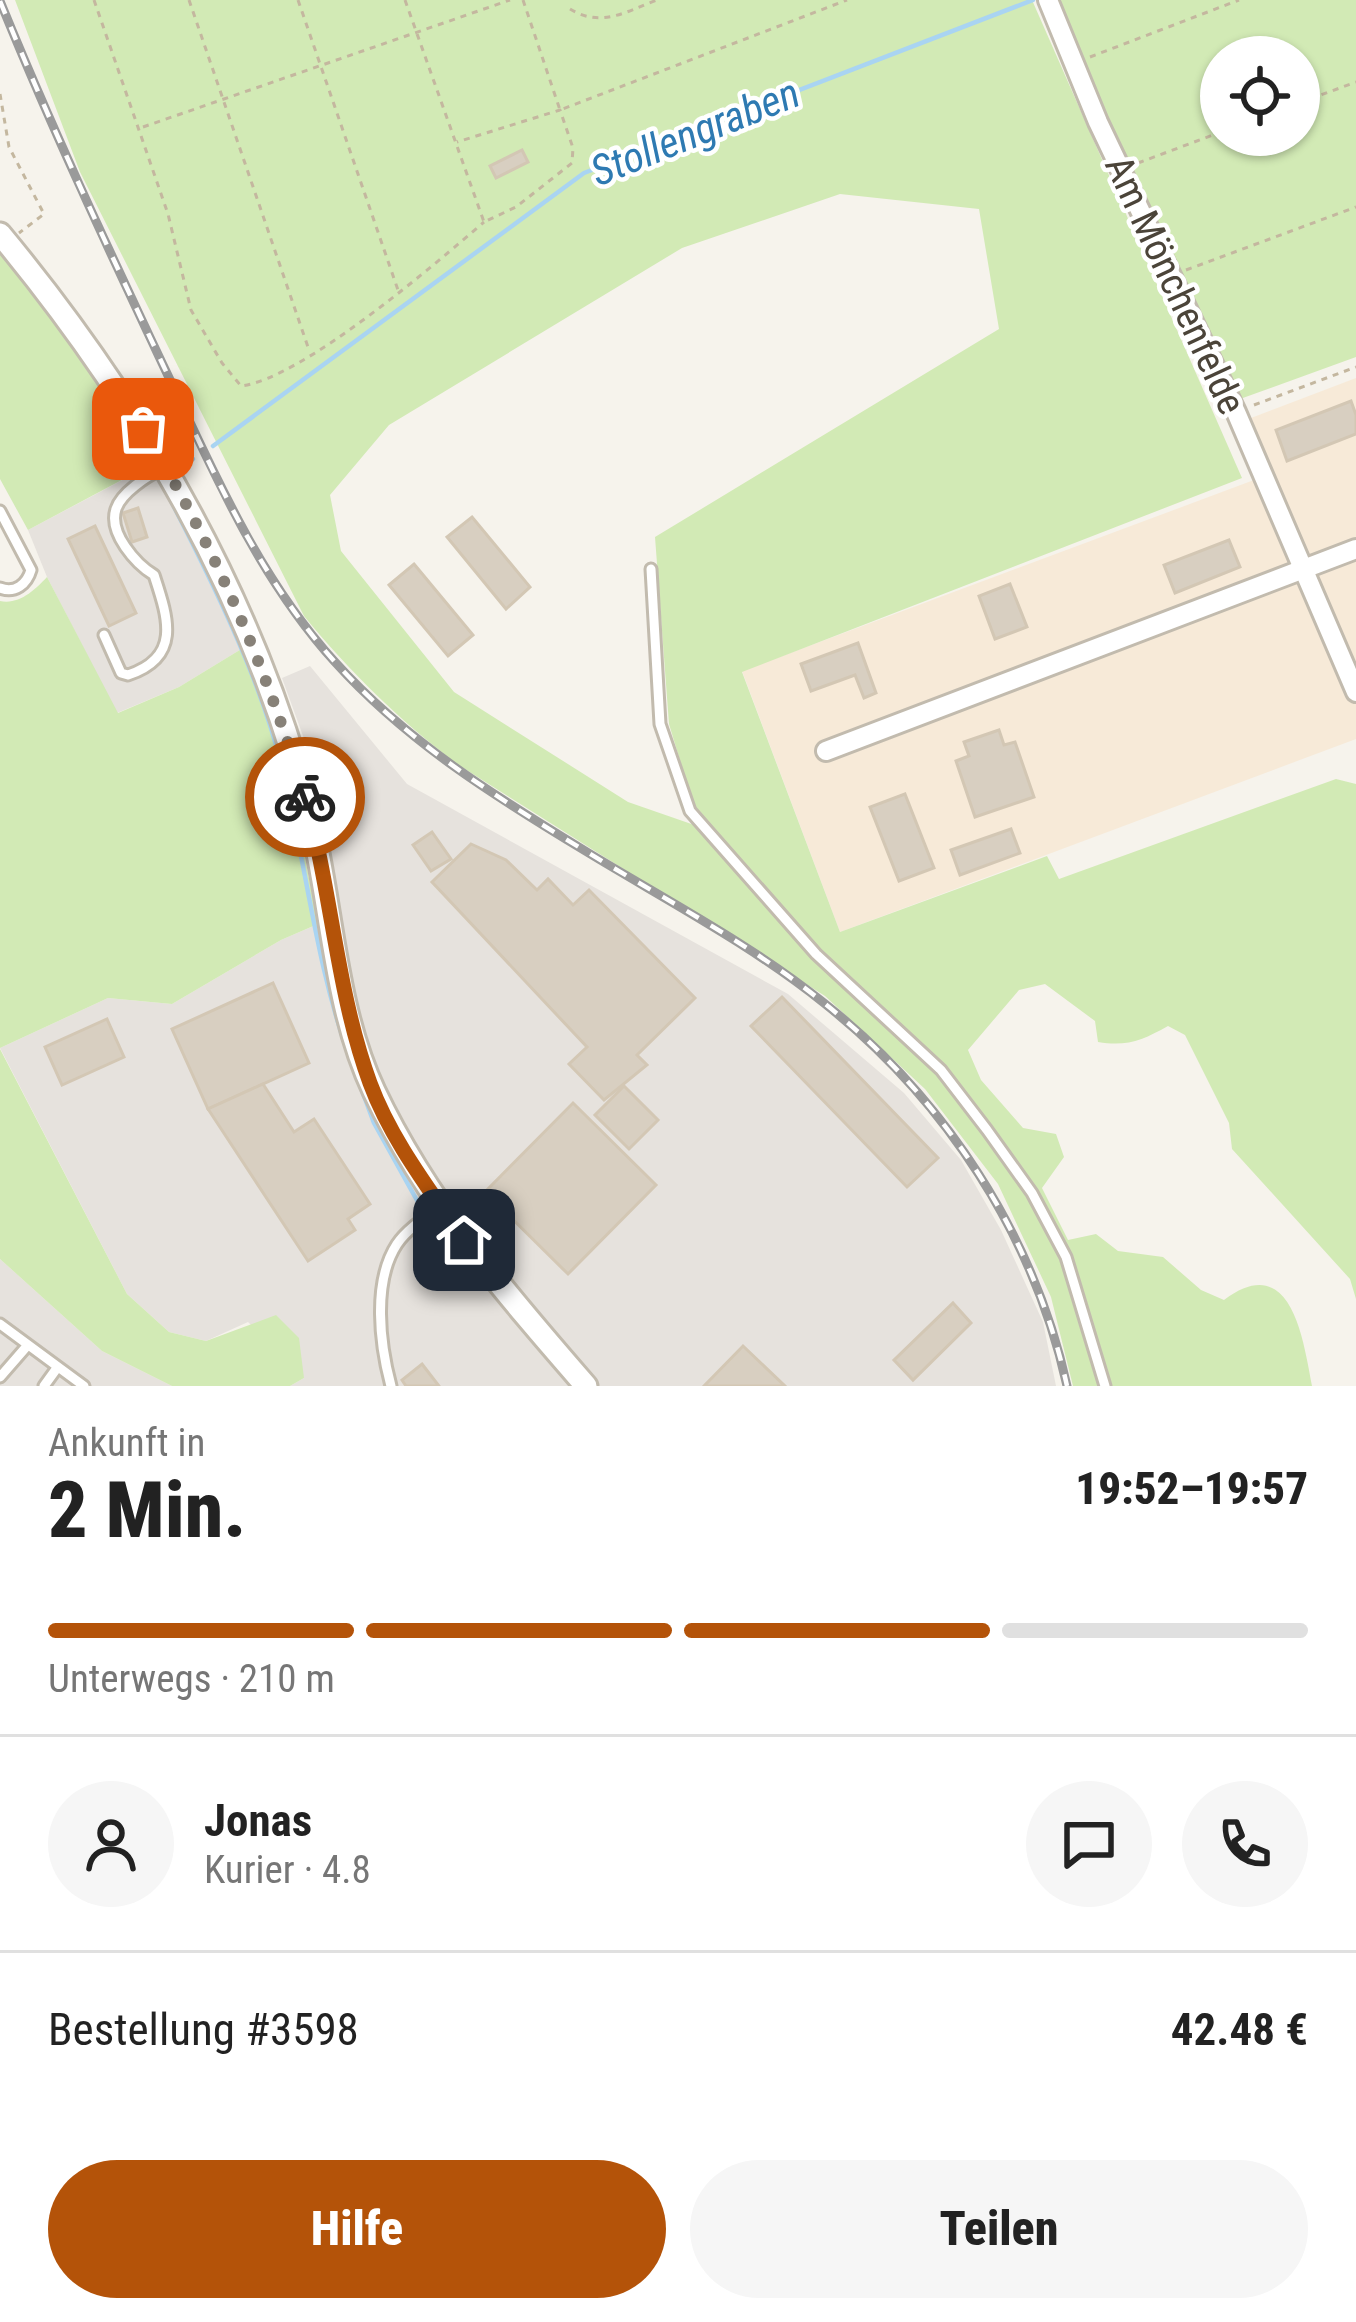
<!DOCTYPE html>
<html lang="de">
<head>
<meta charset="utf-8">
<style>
  :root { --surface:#fff; --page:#f6f6f6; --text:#222; --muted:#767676; --line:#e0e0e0; --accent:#b45309 }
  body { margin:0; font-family:"Roboto Condensed",sans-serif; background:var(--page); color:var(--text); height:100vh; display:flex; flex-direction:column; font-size:45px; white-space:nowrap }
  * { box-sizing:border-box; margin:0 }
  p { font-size:39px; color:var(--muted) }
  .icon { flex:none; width:66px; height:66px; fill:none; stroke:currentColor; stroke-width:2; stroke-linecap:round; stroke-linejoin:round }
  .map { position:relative; height:1386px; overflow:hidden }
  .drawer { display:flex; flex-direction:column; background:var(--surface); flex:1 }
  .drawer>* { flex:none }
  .buttons { position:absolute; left:1200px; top:36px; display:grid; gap:24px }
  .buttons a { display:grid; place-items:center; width:120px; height:120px; border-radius:50%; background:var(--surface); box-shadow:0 3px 9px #0004; font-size:60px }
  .pin { position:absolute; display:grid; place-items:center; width:102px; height:102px; color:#fff; margin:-51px; border-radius:24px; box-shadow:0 6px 18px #0006 }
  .courier { position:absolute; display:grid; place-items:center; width:120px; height:120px; margin:-60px; border:9px solid #b45309; border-radius:50%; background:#fff; color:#222; box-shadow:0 3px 15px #0007 }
  .head em { font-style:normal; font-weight:800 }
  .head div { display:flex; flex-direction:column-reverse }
  .head { display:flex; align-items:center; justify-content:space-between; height:204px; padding:0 48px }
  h1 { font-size:78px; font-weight:800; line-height:90px }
  .bar { display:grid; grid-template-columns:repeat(4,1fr); gap:18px 12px; align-content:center; height:144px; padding:0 48px }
  .bar i { height:15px; border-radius:9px; background:var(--line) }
  .bar .selected { background:var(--accent) }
  .bar p { grid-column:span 4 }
  .line { display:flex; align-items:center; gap:30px; padding:0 48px; border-top:3px solid var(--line) }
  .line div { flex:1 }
  .round { display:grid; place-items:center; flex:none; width:126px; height:126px; border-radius:63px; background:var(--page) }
  .cta { display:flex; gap:24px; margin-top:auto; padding:24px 48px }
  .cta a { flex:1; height:138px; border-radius:72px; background:var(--accent); color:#fff; font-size:48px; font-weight:800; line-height:138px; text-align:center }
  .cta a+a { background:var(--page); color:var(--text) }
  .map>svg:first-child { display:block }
</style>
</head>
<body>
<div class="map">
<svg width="1356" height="1386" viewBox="0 0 1356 1386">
  <rect width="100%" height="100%" fill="#f6f3ec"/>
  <path fill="#f7ead8" d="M1356 378V739L840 932 742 671 1273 473 1251 418Z"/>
  <g fill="#e6e2dd">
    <path d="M142 442 203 558 243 648 179 687 117 713 47 577 28 530 132 475 120 456Z"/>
    <path d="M310 666 407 784 788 994 904 1093 961 1160 1001 1230 1043 1322 1056 1386H290L304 1378 248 1322 206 1341 169 1332 127 1294 0 1048 108 998 172 1004 281 940 339 915 307 747 282 678Z"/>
    <path d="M0 1259 102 1351 172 1386H0Z"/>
  </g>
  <g fill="#d2eab5" fill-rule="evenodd">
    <path d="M15 0H1032L1242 478 742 672 840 932 1047 856 1059 879 1336 779 1356 784V1299L1350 1279 1232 1149 1229 1123 1185 1035 1168 1026C1143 1040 1127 1047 1098 1042L1095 1021 1045 984 1019 990 968 1050 981 1080 1023 1128 1056 1134 1064 1157 1042 1188 1068 1240 1096 1234 1118 1251 1163 1257 1201 1290 1224 1300C1291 1250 1303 1338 1312 1386H1073L1051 1297 998 1184 925 1089 825 996 457 764C399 720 350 672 304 616L80 172ZM840 194 979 209 999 329 655 537 669 724 700 827 628 802 454 692 341 551 330 495 389 425 682 248Z"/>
    <path d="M1056 0H1356V357L1240 399 1112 135ZM1221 57H1299V135H1221Z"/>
    <path d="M0 246 142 442 121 456 133 474 28 530 0 479Z"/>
    <path d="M47 577 118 713 179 687 243 648 285 756 318 924 281 940 172 1004 108 998 0 1048V601C19 605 35 590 47 577Z"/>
    <path d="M0 1049 127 1294 169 1332 206 1341 276 1315 299 1338 304 1378 290 1386H172L102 1351 0 1259Z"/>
  </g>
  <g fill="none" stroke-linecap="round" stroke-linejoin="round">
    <g stroke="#a9d4f2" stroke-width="4.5">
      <path d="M213 446 584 173 1033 0"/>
      <path d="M183 464 193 459"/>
      <path d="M171 501C212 581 259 676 281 763 306 861 315 963 350 1059"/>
      <path d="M354 1069 374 1123 419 1204"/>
    </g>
  </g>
  <g fill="#d8cfc1" stroke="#d3c7b4" stroke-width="3">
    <path d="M522 150 528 162 496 178 490 166Z"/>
    <path d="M1351 401 1356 415V434L1287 461 1276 430Z"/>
    <path d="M138 508 147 537 132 542 123 513Z"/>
    <path d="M472 517 530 587 506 609 447 537Z"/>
    <path d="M95 526 136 613 109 626 68 539Z"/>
    <path d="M1229 540 1240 567 1175 593 1164 565Z"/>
    <path d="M414 564 473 635 448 656 389 585Z"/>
    <path d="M1010 584 1027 627 995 639 979 596Z"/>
    <path d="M858 643 876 693 864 698 855 675 811 691 801 664Z"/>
    <path d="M999 730 1004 745 1015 742 1034 797 975 817 956 761 969 756 964 742Z"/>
    <path d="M905 794 934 868 899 881 870 807Z"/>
    <path d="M1011 829 1020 853 960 875 951 850Z"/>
    <path d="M432 832 451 859 431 871 413 845Z"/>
    <path d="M471 844 506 860 537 890 548 879 573 905 589 890 695 998 637 1055 647 1065 604 1100 569 1064 587 1047 432 882Z"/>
    <path d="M273 983 309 1063 208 1109 172 1029Z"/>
    <path d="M782 997 938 1158 907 1187 751 1026Z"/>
    <path d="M107 1019 124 1057 62 1085 45 1047Z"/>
    <path d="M263 1084 294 1132 314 1119 370 1204 348 1219 355 1230 308 1261 208 1109Z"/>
    <path d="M624 1086 658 1120 629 1149 595 1115Z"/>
    <path d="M573 1103 656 1185 568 1274 485 1192Z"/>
    <path d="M953 1303 971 1323 913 1380 894 1360Z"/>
    <path d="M743 1346 785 1386H704Z"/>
    <path d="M422 1364 439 1386H406L402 1380Z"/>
  </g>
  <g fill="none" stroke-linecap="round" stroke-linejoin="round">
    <defs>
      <g id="service">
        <path d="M0 511 31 570C27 584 15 594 0 588"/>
        <path d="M651 569 660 724 690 811 816 954 941 1070 987 1130 1032 1193 1066 1257 1105 1386"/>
        <path d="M104 635 121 673 128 675C182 657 168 618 154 575 136 564 108 533 116 509 121 493 147 476 162 469"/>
        <path d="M0 1324 84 1386"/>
        <path d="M0 1377 27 1346"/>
        <path d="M44 1386 57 1368"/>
        <path d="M391 1386C380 1345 372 1282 397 1244 407 1229 426 1217 441 1206"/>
      </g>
      <g id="minor">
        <path d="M1048 0 1098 122 1236 412 1356 692"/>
        <path d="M826 751 1356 549"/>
      </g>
      <path id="tertiary" d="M0 234C140 403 251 594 308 807 332 900 333 1004 374 1091 427 1203 506 1294 586 1386"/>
    </defs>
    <use href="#service" stroke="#c2bbae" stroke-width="15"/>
    <use href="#minor" stroke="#c2bbae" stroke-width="24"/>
    <use href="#tertiary" stroke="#c2bbae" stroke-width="27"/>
    <g stroke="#c4b79f" stroke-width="3" stroke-dasharray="6 6" stroke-linecap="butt">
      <path d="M94 0 168 214 191 310 222 363 241 386C303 378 434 265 484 222"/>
      <path d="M189 0 309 350"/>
      <path d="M298 0 399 293"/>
      <path d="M405 0 484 222 516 207 572 163 573 148 560 110 457 142"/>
      <path d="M523 0 560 110 847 0"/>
      <path d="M570 9C601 28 625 12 657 0"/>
      <path d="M1090 57 1239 0"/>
      <path d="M0 94 9 147 44 214 19 233"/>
      <path d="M1299 103 1356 82"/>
      <path d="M143 127 510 0"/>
      <path d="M1138 163 1221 132"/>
      <path d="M1186 270 1356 207"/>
      <path d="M1254 405 1356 367"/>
    </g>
    <use href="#service" stroke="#fff" stroke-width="9"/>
    <use href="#minor" stroke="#fff" stroke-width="18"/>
    <use href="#tertiary" stroke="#fff" stroke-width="21"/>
    <defs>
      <path id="rail" d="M0 1C50 124 106 244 163 365 212 468 257 576 335 662 407 742 496 797 587 852 666 900 752 945 824 1003 945 1099 1034 1235 1067 1386"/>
    </defs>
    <use href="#rail" stroke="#9a9a9a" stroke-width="9"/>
    <use href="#rail" stroke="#fff" stroke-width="4.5" stroke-dasharray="14" stroke-linecap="butt"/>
  </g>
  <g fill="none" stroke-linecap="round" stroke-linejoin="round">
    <path stroke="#878178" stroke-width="12" stroke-dasharray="0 21.6" d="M143 429C214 545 266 667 305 797"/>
    <path stroke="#b45309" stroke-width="15" d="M305 797C332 891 336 990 370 1083 391 1140 430 1190 464 1240"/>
  </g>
  <g text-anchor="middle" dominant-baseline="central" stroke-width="9" stroke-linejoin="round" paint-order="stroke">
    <g font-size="39" fill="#4b4439" stroke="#fff">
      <text transform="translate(1175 285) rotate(65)">Am Mönchenfelde</text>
    </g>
    <g font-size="42" font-style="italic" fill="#2e7ab2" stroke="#fff">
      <text transform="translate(695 132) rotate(-22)">Stollengraben</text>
    </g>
  </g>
</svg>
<div class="buttons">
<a><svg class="icon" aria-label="locate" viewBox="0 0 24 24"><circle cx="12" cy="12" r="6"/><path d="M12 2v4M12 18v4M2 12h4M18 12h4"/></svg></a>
</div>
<div class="pin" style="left:143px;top:429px;background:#ea580c"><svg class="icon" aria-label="bag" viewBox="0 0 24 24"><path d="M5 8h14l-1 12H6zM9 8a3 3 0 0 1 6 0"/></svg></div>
<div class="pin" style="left:464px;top:1240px;background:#1f2937"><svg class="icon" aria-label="home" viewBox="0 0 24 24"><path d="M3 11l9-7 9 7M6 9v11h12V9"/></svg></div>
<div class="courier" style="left:305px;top:797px"><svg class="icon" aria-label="bike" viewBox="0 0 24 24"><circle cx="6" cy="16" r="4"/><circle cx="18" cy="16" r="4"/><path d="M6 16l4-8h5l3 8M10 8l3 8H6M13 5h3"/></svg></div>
</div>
<section class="drawer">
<div class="head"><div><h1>2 Min.</h1><p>Ankunft in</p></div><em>19:52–19:57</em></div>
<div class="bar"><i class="selected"></i><i class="selected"></i><i class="selected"></i><i></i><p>Unterwegs · 210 m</p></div>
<div class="line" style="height:216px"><a class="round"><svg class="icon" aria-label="person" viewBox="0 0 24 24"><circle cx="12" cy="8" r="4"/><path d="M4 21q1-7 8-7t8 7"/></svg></a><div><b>Jonas</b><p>Kurier · 4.8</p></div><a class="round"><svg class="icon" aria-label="chat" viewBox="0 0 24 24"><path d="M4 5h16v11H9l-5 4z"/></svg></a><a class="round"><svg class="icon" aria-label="phone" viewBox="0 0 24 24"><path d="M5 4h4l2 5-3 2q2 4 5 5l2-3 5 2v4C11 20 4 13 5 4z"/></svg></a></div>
<div class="line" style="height:156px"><div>Bestellung #3598</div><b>42.48 €</b></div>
<div class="cta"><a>Hilfe</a><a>Teilen</a></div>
</section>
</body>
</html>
